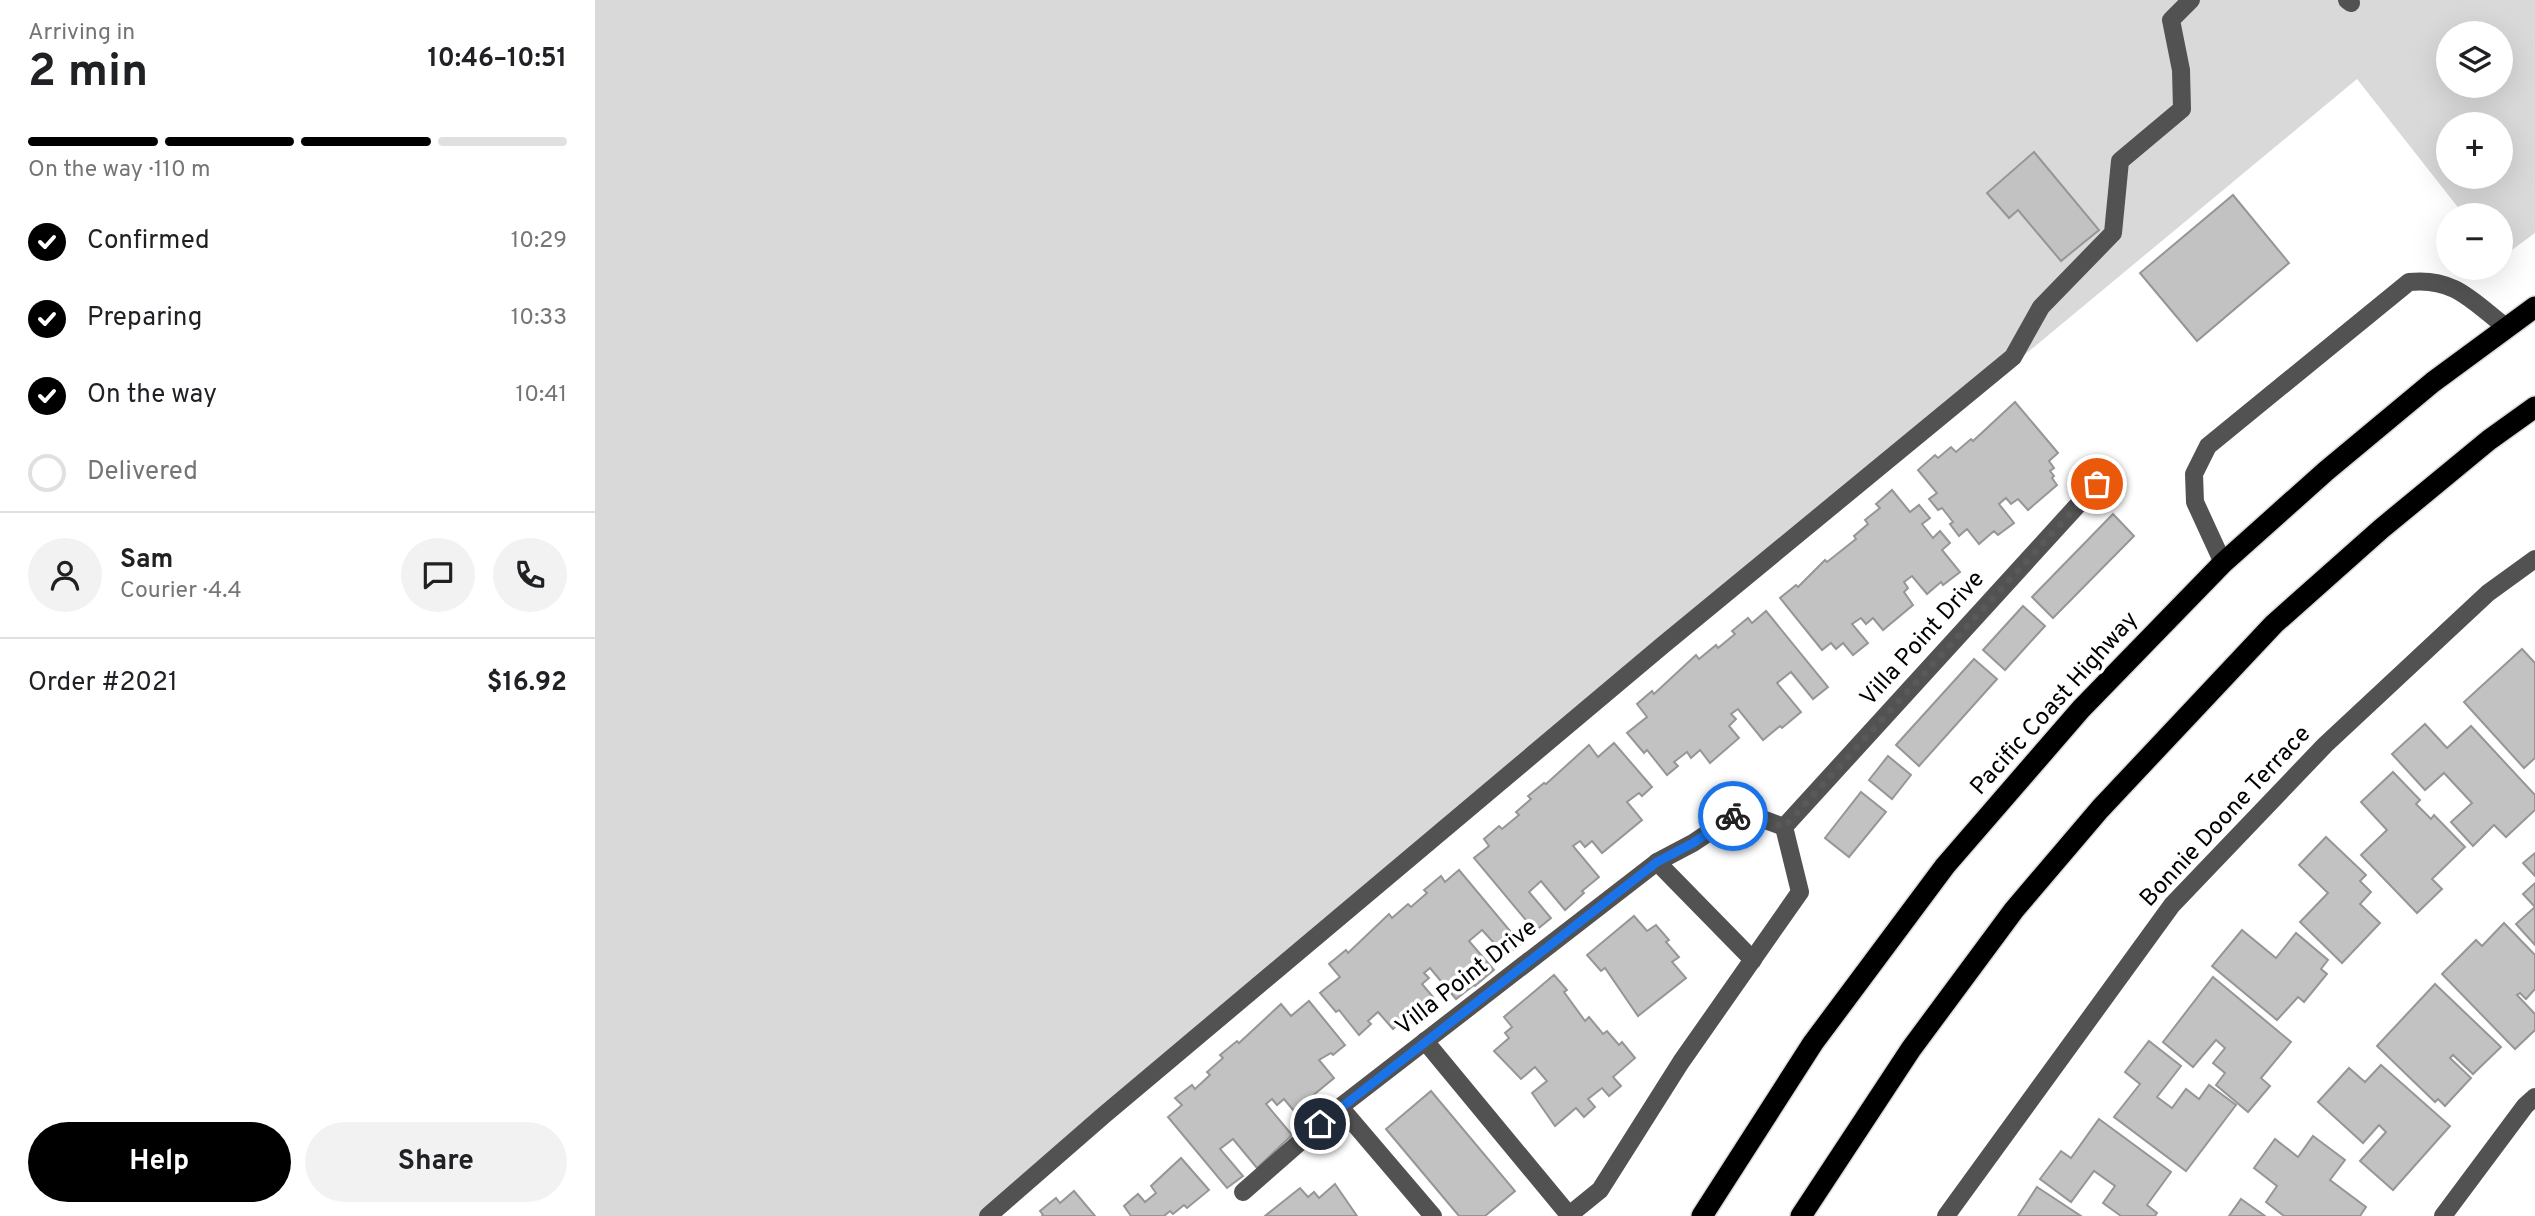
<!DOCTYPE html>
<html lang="en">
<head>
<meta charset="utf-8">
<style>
  :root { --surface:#fff; --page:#f2f2f2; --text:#202124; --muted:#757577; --line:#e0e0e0; --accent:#000 }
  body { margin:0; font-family:Overpass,sans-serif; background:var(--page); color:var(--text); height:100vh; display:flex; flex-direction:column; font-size:26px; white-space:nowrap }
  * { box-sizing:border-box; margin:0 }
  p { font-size:23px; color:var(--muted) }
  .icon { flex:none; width:38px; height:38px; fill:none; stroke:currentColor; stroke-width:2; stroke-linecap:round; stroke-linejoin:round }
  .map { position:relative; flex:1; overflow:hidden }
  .details { display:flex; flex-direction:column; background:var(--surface); width:595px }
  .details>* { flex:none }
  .controls { position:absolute; left:1841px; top:21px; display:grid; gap:14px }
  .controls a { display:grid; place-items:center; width:77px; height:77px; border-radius:50%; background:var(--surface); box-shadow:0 7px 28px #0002; font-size:35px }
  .pin { position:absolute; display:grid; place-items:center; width:60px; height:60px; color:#fff; margin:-30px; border:4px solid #fff; border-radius:50%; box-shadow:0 2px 7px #0007 }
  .courier { position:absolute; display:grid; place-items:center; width:70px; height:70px; margin:-35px; border:5px solid #1a73e8; border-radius:50%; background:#fff; color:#222; box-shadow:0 2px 9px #0007 }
  .headline em { font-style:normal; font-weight:700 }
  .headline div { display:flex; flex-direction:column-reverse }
  .headline { display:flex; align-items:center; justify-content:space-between; height:119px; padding:0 28px }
  h1 { font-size:46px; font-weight:700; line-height:52px }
  .bar { display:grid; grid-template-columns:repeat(4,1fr); gap:10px 7px; align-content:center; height:84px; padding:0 28px }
  .bar i { height:9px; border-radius:5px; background:var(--line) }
  .bar .selected { background:var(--accent) }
  .bar p { grid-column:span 4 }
  .line { display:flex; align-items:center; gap:18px; padding:0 28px; border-top:2px solid var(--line) }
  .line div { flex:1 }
  .round { display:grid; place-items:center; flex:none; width:74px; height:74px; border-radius:37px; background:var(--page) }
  ol { padding:0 28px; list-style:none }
  li { display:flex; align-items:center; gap:21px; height:77px }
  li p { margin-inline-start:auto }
  li .icon { padding:7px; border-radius:50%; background:var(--accent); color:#fff; stroke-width:4 }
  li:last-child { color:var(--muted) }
  li i { width:38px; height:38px; border:4px solid var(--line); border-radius:50% }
  .primary-button { display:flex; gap:14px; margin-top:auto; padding:14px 28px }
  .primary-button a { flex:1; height:80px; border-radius:42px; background:var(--accent); color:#fff; font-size:28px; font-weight:700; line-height:80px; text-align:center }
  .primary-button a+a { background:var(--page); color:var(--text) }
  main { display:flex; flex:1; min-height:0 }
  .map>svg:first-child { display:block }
</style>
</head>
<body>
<main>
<section class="details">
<div class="headline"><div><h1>2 min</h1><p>Arriving in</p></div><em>10:46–10:51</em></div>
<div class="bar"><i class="selected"></i><i class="selected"></i><i class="selected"></i><i></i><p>On the way · 110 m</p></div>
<ol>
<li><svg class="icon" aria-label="check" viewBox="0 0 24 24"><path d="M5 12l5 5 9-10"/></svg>Confirmed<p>10:29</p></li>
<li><svg class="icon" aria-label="check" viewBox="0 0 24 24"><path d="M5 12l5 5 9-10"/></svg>Preparing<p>10:33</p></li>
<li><svg class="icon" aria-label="check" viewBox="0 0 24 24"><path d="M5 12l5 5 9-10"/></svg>On the way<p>10:41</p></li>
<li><i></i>Delivered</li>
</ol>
<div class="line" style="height:126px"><a class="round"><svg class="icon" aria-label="person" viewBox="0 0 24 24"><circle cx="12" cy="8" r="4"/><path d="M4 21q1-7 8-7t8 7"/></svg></a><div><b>Sam</b><p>Courier · 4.4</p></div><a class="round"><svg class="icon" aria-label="chat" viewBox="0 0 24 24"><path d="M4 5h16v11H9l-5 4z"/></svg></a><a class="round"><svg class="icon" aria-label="phone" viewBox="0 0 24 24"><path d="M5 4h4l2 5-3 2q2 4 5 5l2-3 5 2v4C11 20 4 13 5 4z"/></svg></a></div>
<div class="line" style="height:91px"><div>Order #2021</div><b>$16.92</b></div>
<div class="primary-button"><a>Help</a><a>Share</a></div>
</section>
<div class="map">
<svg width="1940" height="1216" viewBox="0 0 1940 1216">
  <rect width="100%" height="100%" fill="#fff"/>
  <path fill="#d9d9d9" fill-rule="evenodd" d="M0 0H1940V233L1906 258V215H1869L1762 79 392 1216H0ZM1853 33H1906V86H1853ZM1853 124H1906V177H1853Z"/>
  <g fill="#c2c2c2" stroke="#969696" stroke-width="2">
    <path d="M1439 152 1504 230 1466 261 1423 210 1414 218 1392 193Z"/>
    <path d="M1638 195 1694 263 1602 341 1545 273Z"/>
    <path d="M1420 402 1463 453 1454 461 1459 468 1455 471 1459 476 1457 478 1462 485 1433 510 1423 499 1416 504 1411 498 1404 504 1419 523 1403 535 1399 531 1384 544 1372 529 1364 536 1355 524 1358 522 1347 508 1343 510 1334 499 1342 493 1323 470 1340 455 1343 458 1356 447 1361 452 1376 439 1378 441Z"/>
    <path d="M1297 490 1315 512 1324 505 1335 518 1327 524 1338 538 1345 531 1355 543 1347 550 1365 572 1348 585 1346 582 1332 594 1317 576 1309 582 1313 588 1309 592 1318 605 1288 630 1278 618 1271 624 1266 618 1257 624 1273 643 1258 655 1248 643 1241 649 1236 643 1227 650 1185 598 1201 585 1203 587 1230 560 1232 562 1261 539 1259 536 1273 524 1270 520 1285 508 1281 504Z"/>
    <path d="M1518 514 1539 536 1458 618 1437 597Z"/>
    <path d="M1428 606 1450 626 1410 670 1388 650Z"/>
    <path d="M1171 611 1233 687 1218 699 1196 672 1182 683 1206 712 1187 728 1185 726 1168 740 1143 709 1136 714 1141 719 1134 726 1144 738 1115 763 1105 750 1096 758 1092 752 1079 762 1083 766 1072 775 1052 750 1049 753 1032 733 1052 717 1042 704 1057 691 1059 694 1101 655 1104 659 1121 645 1123 648 1140 634 1137 631 1153 618 1157 623Z"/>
    <path d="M1927 649 1940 663V758L1929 768 1869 702Z"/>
    <path d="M1379 659 1402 679 1324 766 1301 745Z"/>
    <path d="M1830 724 1852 748 1876 726 1940 795V810L1911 837 1899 825 1878 846 1856 822 1877 803 1849 773 1830 790 1797 754Z"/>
    <path d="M1019 743 1057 787 1047 796 1044 793 1032 802 1047 820 1007 853 997 841 990 847 985 841 978 846 1004 877 987 891 989 893 970 910 946 881 934 892 956 918 940 931 879 858 894 846 889 839 904 826 907 829 924 815 921 812 936 799 933 796 949 783 951 784 994 745 1003 757Z"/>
    <path d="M1293 756 1316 775 1297 799 1274 780Z"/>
    <path d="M1798 772 1825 800 1821 804 1836 819 1839 815 1870 847 1837 879 1847 889 1822 913 1766 855 1792 830 1766 802Z"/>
    <path d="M1266 792 1291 812 1254 857 1230 838Z"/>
    <path d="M1731 837 1771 875 1765 881 1776 892 1765 904 1785 923 1747 963 1705 922 1733 893 1704 865Z"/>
    <path d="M1940 853V876L1928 863Z"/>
    <path d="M864 870 926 944 911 956 887 930 874 941 899 970 880 986 879 985 861 999 835 968 829 973 834 978 827 984 838 997 808 1023 807 1021 798 1029 783 1012 773 1021 776 1024 764 1035 744 1010 741 1012 725 993 745 977 734 964 751 950 753 953 794 914 797 918 813 904 816 907 832 893 829 890 846 876 850 882Z"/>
    <path d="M1940 883V945L1921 924 1940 907 1928 894Z"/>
    <path d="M1039 916 1052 931 1061 925 1074 940 1071 942 1084 957 1077 962 1091 978 1043 1016 1010 968 1006 971 992 955Z"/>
    <path d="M1909 923 1940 955V989L1931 999 1925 993 1922 995 1940 1014V1030L1920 1049 1847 974 1881 940 1887 946Z"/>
    <path d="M1647 930 1681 958 1701 933 1733 960 1726 969 1732 974 1709 1002 1703 997 1682 1020 1617 966Z"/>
    <path d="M959 975 972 990 969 992 990 1021 994 1017 1008 1034 1012 1031 1024 1045 1027 1042 1040 1058 1018 1077 1026 1086 1014 1096 1007 1088 993 1099 1000 1107 989 1117 981 1108 960 1126 937 1093 952 1081 940 1067 926 1079 899 1051 914 1038 910 1033 917 1027 909 1017Z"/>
    <path d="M1618 977 1696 1042 1666 1078 1675 1086 1653 1112 1621 1085 1630 1073 1618 1063 1630 1048 1621 1040 1598 1067 1568 1042Z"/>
    <path d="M1840 984 1906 1047 1878 1074 1858 1055 1855 1058 1876 1078 1850 1106 1843 1099 1840 1102 1782 1046Z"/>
    <path d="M714 1001 750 1045 738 1055 736 1053 724 1060 739 1078 699 1111 689 1099 682 1105 677 1099 671 1104 697 1135 662 1168 638 1139 625 1149 648 1176 632 1188 573 1117 587 1105 580 1098 597 1085 600 1089 615 1075 612 1072 628 1058 625 1055 642 1041 644 1043 686 1004 696 1016Z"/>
    <path d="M1554 1041 1586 1066 1562 1097 1577 1108 1591 1089 1604 1099 1614 1085 1641 1105 1591 1171 1519 1117 1545 1084 1530 1072Z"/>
    <path d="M1786 1065 1855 1126 1798 1190 1765 1161 1791 1132 1784 1125 1768 1143 1723 1102 1754 1068 1770 1082Z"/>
    <path d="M836 1091 920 1191 890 1216H864L791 1129Z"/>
    <path d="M1504 1119 1576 1172 1552 1205 1562 1213 1560 1216H1526L1508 1203 1520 1186 1499 1171 1476 1202 1445 1179 1466 1151 1476 1158Z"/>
    <path d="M1718 1136 1750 1160 1735 1180 1771 1207 1765 1216H1689L1671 1202 1682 1186 1659 1168 1680 1139 1703 1157Z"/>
    <path d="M586 1158 614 1190 592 1208 589 1205 578 1214 575 1211 569 1216H536L529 1206 543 1194 550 1202 561 1193 556 1186Z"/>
    <path d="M740 1184 762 1216H670L705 1188 713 1197 719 1192 724 1198Z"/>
    <path d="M1442 1187 1486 1216H1423Z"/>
    <path d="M479 1191 500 1216H447L448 1215 445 1211 461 1198 465 1203Z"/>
    <path d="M1646 1199 1670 1216H1634Z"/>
  </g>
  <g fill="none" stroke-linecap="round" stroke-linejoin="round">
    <defs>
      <g id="highway">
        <path d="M1107 1216 1218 1043 1350 866 1486 709 1628 563 1731 471 1838 382 1940 307"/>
        <path d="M1206 1216 1316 1049 1419 910 1505 809 1679 624 1786 529 1894 440 1940 407"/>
      </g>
    </defs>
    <use href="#highway" stroke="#dbdbdb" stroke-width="24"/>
    <g stroke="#525252" stroke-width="18">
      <path d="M1752 0 1756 3"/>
      <path d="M1628 563 1600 502 1599 474 1613 446 1814 282C1860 277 1878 302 1912 328"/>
      <path d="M1062 862 1158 960"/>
      <path d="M830 1041 974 1215"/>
      <path d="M745 1107 838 1216"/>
      <path d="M648 1192 745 1107 1062 862 1098 843 1146 811 1189 827 1502 484"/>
      <path d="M393 1216 509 1115 1068 645 1418 357 1446 307 1518 233 1525 161 1587 109 1586 70 1576 20 1596 0"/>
      <path d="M973 1216 1005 1190 1086 1062 1205 892 1189 827"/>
      <path d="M1351 1216 1577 905 1730 745 1893 593 1940 559"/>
      <path d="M1848 1216 1930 1106 1940 1097"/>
    </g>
    <use href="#highway" stroke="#000" stroke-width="21"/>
  </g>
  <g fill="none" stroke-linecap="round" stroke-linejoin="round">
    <path stroke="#595959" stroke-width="7" stroke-dasharray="0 12.6" d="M1138 816 1146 810 1189 827 1502 484"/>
    <path stroke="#1a73e8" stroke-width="9" d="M725 1124 1062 862 1098 843 1138 816"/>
  </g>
  <g text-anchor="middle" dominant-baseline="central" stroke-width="7" stroke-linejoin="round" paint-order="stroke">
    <g font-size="24" fill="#000" stroke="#fff">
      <text transform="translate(1328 639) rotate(-48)">Villa Point Drive</text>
      <text transform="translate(1460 704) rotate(-48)">Pacific Coast Highway</text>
      <text transform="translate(1631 817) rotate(-47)">Bonnie Doone Terrace</text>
      <text transform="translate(872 978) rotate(-38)">Villa Point Drive</text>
    </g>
  </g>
</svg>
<div class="controls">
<a><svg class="icon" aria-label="layers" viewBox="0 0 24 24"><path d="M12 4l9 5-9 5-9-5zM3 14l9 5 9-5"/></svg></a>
<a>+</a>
<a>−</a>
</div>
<div class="pin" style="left:1502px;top:484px;background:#ea580c"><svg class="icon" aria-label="bag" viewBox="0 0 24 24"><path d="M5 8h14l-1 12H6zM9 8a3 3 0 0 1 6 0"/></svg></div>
<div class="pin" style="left:725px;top:1124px;background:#1f2937"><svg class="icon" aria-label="home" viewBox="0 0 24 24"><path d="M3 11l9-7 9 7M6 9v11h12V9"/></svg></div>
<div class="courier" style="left:1138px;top:816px"><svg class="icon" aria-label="bike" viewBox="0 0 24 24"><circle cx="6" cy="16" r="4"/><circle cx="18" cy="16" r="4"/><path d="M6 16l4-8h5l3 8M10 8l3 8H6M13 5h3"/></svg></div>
</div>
</main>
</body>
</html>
